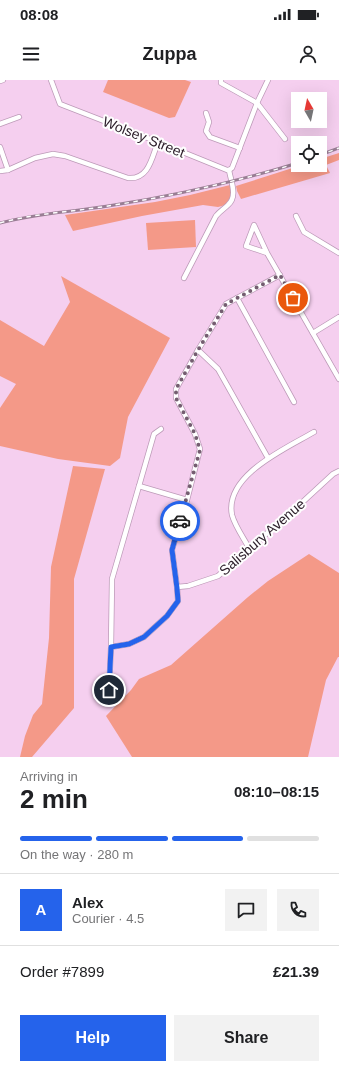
<!DOCTYPE html>
<html lang="en">
<head>
<meta charset="utf-8">
<style>
  :root { --surface:#fff; --page:#f2f2f2; --text:#202124; --muted:#757577; --line:#e0e0e0; --accent:#2563eb }
  body { margin:0; font-family:Helvetica,sans-serif; background:var(--page); color:var(--text); height:100vh; display:flex; flex-direction:column; font-size:15px; white-space:nowrap }
  * { box-sizing:border-box; margin:0 }
  p { font-size:13px; color:var(--muted) }
  .icon { flex:none; width:22px; height:22px; fill:none; stroke:currentColor; stroke-width:2; stroke-linecap:round; stroke-linejoin:round }
  .map { position:relative; height:677px; overflow:hidden }
  .side { display:flex; flex-direction:column; background:var(--surface); flex:1 }
  .side>* { flex:none }
  .needle { width:26px; rotate:351deg }
  .tools { position:absolute; left:291px; top:12px; display:grid; gap:8px }
  .tools a { display:grid; place-items:center; width:36px; height:36px; border-radius:0px; background:var(--surface); box-shadow:0 4px 16px #0002; font-size:20px }
  .pin { position:absolute; display:grid; place-items:center; width:34px; height:34px; color:#fff; margin:-17px; border:2px solid #fff; border-radius:50%; box-shadow:0 1px 4px #0007 }
  .courier { position:absolute; display:grid; place-items:center; width:40px; height:40px; margin:-20px; border:3px solid #2563eb; border-radius:50%; background:#fff; color:#222; box-shadow:0 1px 5px #0007 }
  .summary em { font-style:normal; font-weight:800 }
  .summary div { display:flex; flex-direction:column-reverse }
  .summary { display:flex; align-items:center; justify-content:space-between; height:68px; padding:0 20px }
  h1 { font-size:26px; font-weight:800; line-height:30px }
  .bar { display:grid; grid-template-columns:repeat(4,1fr); gap:6px 4px; align-content:center; height:48px; padding:0 20px }
  .bar i { height:5px; border-radius:3px; background:var(--line) }
  .bar .on { background:var(--accent) }
  .bar p { grid-column:span 4 }
  .line { display:flex; align-items:center; gap:10px; padding:0 20px; border-top:1px solid var(--line) }
  .line div { flex:1 }
  .round { display:grid; place-items:center; flex:none; width:42px; height:42px; border-radius:0px; background:var(--page) }
  .primary-button { display:flex; gap:8px; margin-top:auto; padding:8px 20px }
  .primary-button a { flex:1; height:46px; border-radius:0px; background:var(--accent); color:#fff; font-size:16px; font-weight:800; line-height:46px; text-align:center }
  .primary-button a+a { background:var(--page); color:var(--text) }
  .status { display:flex; justify-content:space-between; align-items:center; height:28px; padding:0 20px; background:var(--surface); direction:ltr }
  .status svg { height:11px; fill:currentColor }
  header { display:flex; justify-content:space-between; align-items:center; height:52px; padding:0 20px; background:var(--surface); font-size:18px; font-weight:800 }
  .map>svg:first-child { display:block }
</style>
</head>
<body>
<div class="status"><b>08:08</b><svg viewBox="0 0 49 12"><path d="M0 12V9h3v3zM5 12V6h3v6zM10 12V3h3v9zM15 12V0h3v12zM26 1h20v11H26zM47 4h2v5h-2z"/></svg></div>
<header><svg class="icon" aria-label="menu" viewBox="0 0 24 24"><path d="M4 6h16M4 12h16M4 18h16"/></svg>Zuppa<svg class="icon" aria-label="person" viewBox="0 0 24 24"><circle cx="12" cy="8" r="4"/><path d="M4 21q1-7 8-7t8 7"/></svg></header>
<div class="map">
<svg width="339" height="677" viewBox="0 0 339 677">
  <rect width="100%" height="100%" fill="#f5cfef"/>
  <g fill="#f49988">
    <path d="M108 0H185L191 2 175 37 169 38 103 12Z"/>
    <path d="M339 73V80L326 85 330 93 241 119 237 111 236 106 302 85H320V79Z"/>
    <path d="M230 105 232 111 230 118 226 124 222 126 218 127 203 125 142 136 73 151 65 135 155 122 190 115Z"/>
    <path d="M195 140 196 167 148 170 146 143Z"/>
    <path d="M61 196 170 258 128 337 120 378 110 386 58 379 0 366V328L16 304 0 296V240L44 266 70 222Z"/>
    <path d="M73 386 105 389 74 499V628L32 677H20L25 656 33 635 42 624 49 558 51 487Z"/>
    <path d="M309 474 339 493V577H338L326 600 308 677H132L106 636 131 610 139 599 171 585 248 517 268 501Z"/>
  </g>
  <g fill="none" stroke-linecap="round" stroke-linejoin="round">
    <defs>
      <g id="street">
        <path d="M51 0 60 24 158 62 227 90H229"/>
        <path d="M221 0V3L257 23 285 59"/>
        <path d="M0 1 3 0"/>
        <path d="M206 33 209 42 206 51 210 57 240 68"/>
        <path d="M0 44 19 37"/>
        <path d="M0 67 8 90"/>
        <path d="M229 90 232 88 257 23 268 0"/>
        <path d="M0 91 8 90 35 78 53 74 65 76 128 98C149 100 152 77 158 62"/>
        <path d="M296 136 304 152 339 173"/>
        <path d="M267 173 246 166 254 145 267 173 339 299"/>
        <path d="M184 198 216 136C220 131 224 129 228 125 238 116 231 102 229 90"/>
        <path d="M237 218 294 322"/>
        <path d="M313 253 339 237"/>
        <path d="M198 270 218 289 268 378"/>
        <path d="M161 349 154 354 139 406 187 420"/>
        <path d="M249 468C243 457 235 446 232 435 224 395 287 368 314 352"/>
        <path d="M177 507 188 506 218 496 249 468 282 441 333 394 339 391"/>
        <path d="M111 567 129 564 144 557 167 536 178 521 177 507 172 470 187 420 200 369 195 354 176 318V309L198 270 226 224 280 195"/>
        <path d="M109 610 111 567 112 499 139 406"/>
      </g>
    </defs>
    <use href="#street" stroke="#bd9ab8" stroke-width="6"/>
    <use href="#street" stroke="#fff" stroke-width="4.5"/>
    <defs>
      <g id="rail">
        <path d="M320 75 339 68"/>
        <path d="M0 143C36 133 72 132 108 126 173 116 235 102 298 83"/>
      </g>
    </defs>
    <use href="#rail" stroke="#997e94" stroke-width="3"/>
    <use href="#rail" stroke="#fefefe" stroke-width="1.5" stroke-dasharray="4.5" stroke-linecap="butt"/>
  </g>
  <g fill="none" stroke-linecap="round" stroke-linejoin="round">
    <path stroke="#745d70" stroke-width="4" stroke-dasharray="0 7.2" d="M180 441 200 370 195 354 176 318V309L198 270 226 224 280 195 293 218"/>
    <path stroke="#2563eb" stroke-width="5" d="M109 610 111 567 129 564 144 557 167 536 178 521 177 508 172 470 180 441"/>
  </g>
  <g text-anchor="middle" dominant-baseline="central" stroke-width="4" stroke-linejoin="round" paint-order="stroke">
    <g font-size="14" fill="#2e202c" stroke="#fefefe">
      <text transform="translate(144 57) rotate(22)">Wolsey Street</text>
      <text transform="translate(262 457) rotate(-41)">Salisbury Avenue</text>
    </g>
  </g>
</svg>
<div class="tools">
<a><svg class="needle" viewBox="-14 -14 28 28"><path d="M0-13l5 13h-10z" fill="#e53935"/><path d="M0 13l5-13h-10z" fill="#757577"/></svg></a>
<a><svg class="icon" aria-label="locate" viewBox="0 0 24 24"><circle cx="12" cy="12" r="6"/><path d="M12 2v4M12 18v4M2 12h4M18 12h4"/></svg></a>
</div>
<div class="pin" style="left:293px;top:218px;background:#ea580c"><svg class="icon" aria-label="bag" viewBox="0 0 24 24"><path d="M5 8h14l-1 12H6zM9 8a3 3 0 0 1 6 0"/></svg></div>
<div class="pin" style="left:109px;top:610px;background:#1f2937"><svg class="icon" aria-label="home" viewBox="0 0 24 24"><path d="M3 11l9-7 9 7M6 9v11h12V9"/></svg></div>
<div class="courier" style="left:180px;top:441px"><svg class="icon" aria-label="car" viewBox="0 0 24 24"><path d="M5 17H2v-5l4-1 3-4h7l3 4 3 1v5h-3M9 17h6M6 11h13"/><circle cx="7" cy="17" r="2"/><circle cx="17" cy="17" r="2"/></svg></div>
</div>
<section class="side">
<div class="summary"><div><h1>2 min</h1><p>Arriving in</p></div><em>08:10–08:15</em></div>
<div class="bar"><i class="on"></i><i class="on"></i><i class="on"></i><i></i><p>On the way · 280 m</p></div>
<div class="line" style="height:72px"><b class="round" style="background:var(--accent);color:#fff">A</b><div><b>Alex</b><p>Courier · 4.5</p></div><a class="round"><svg class="icon" aria-label="chat" viewBox="0 0 24 24"><path d="M4 5h16v11H9l-5 4z"/></svg></a><a class="round"><svg class="icon" aria-label="phone" viewBox="0 0 24 24"><path d="M5 4h4l2 5-3 2q2 4 5 5l2-3 5 2v4C11 20 4 13 5 4z"/></svg></a></div>
<div class="line" style="height:52px"><div>Order #7899</div><b>£21.39</b></div>
<div class="primary-button"><a>Help</a><a>Share</a></div>
</section>
</body>
</html>
